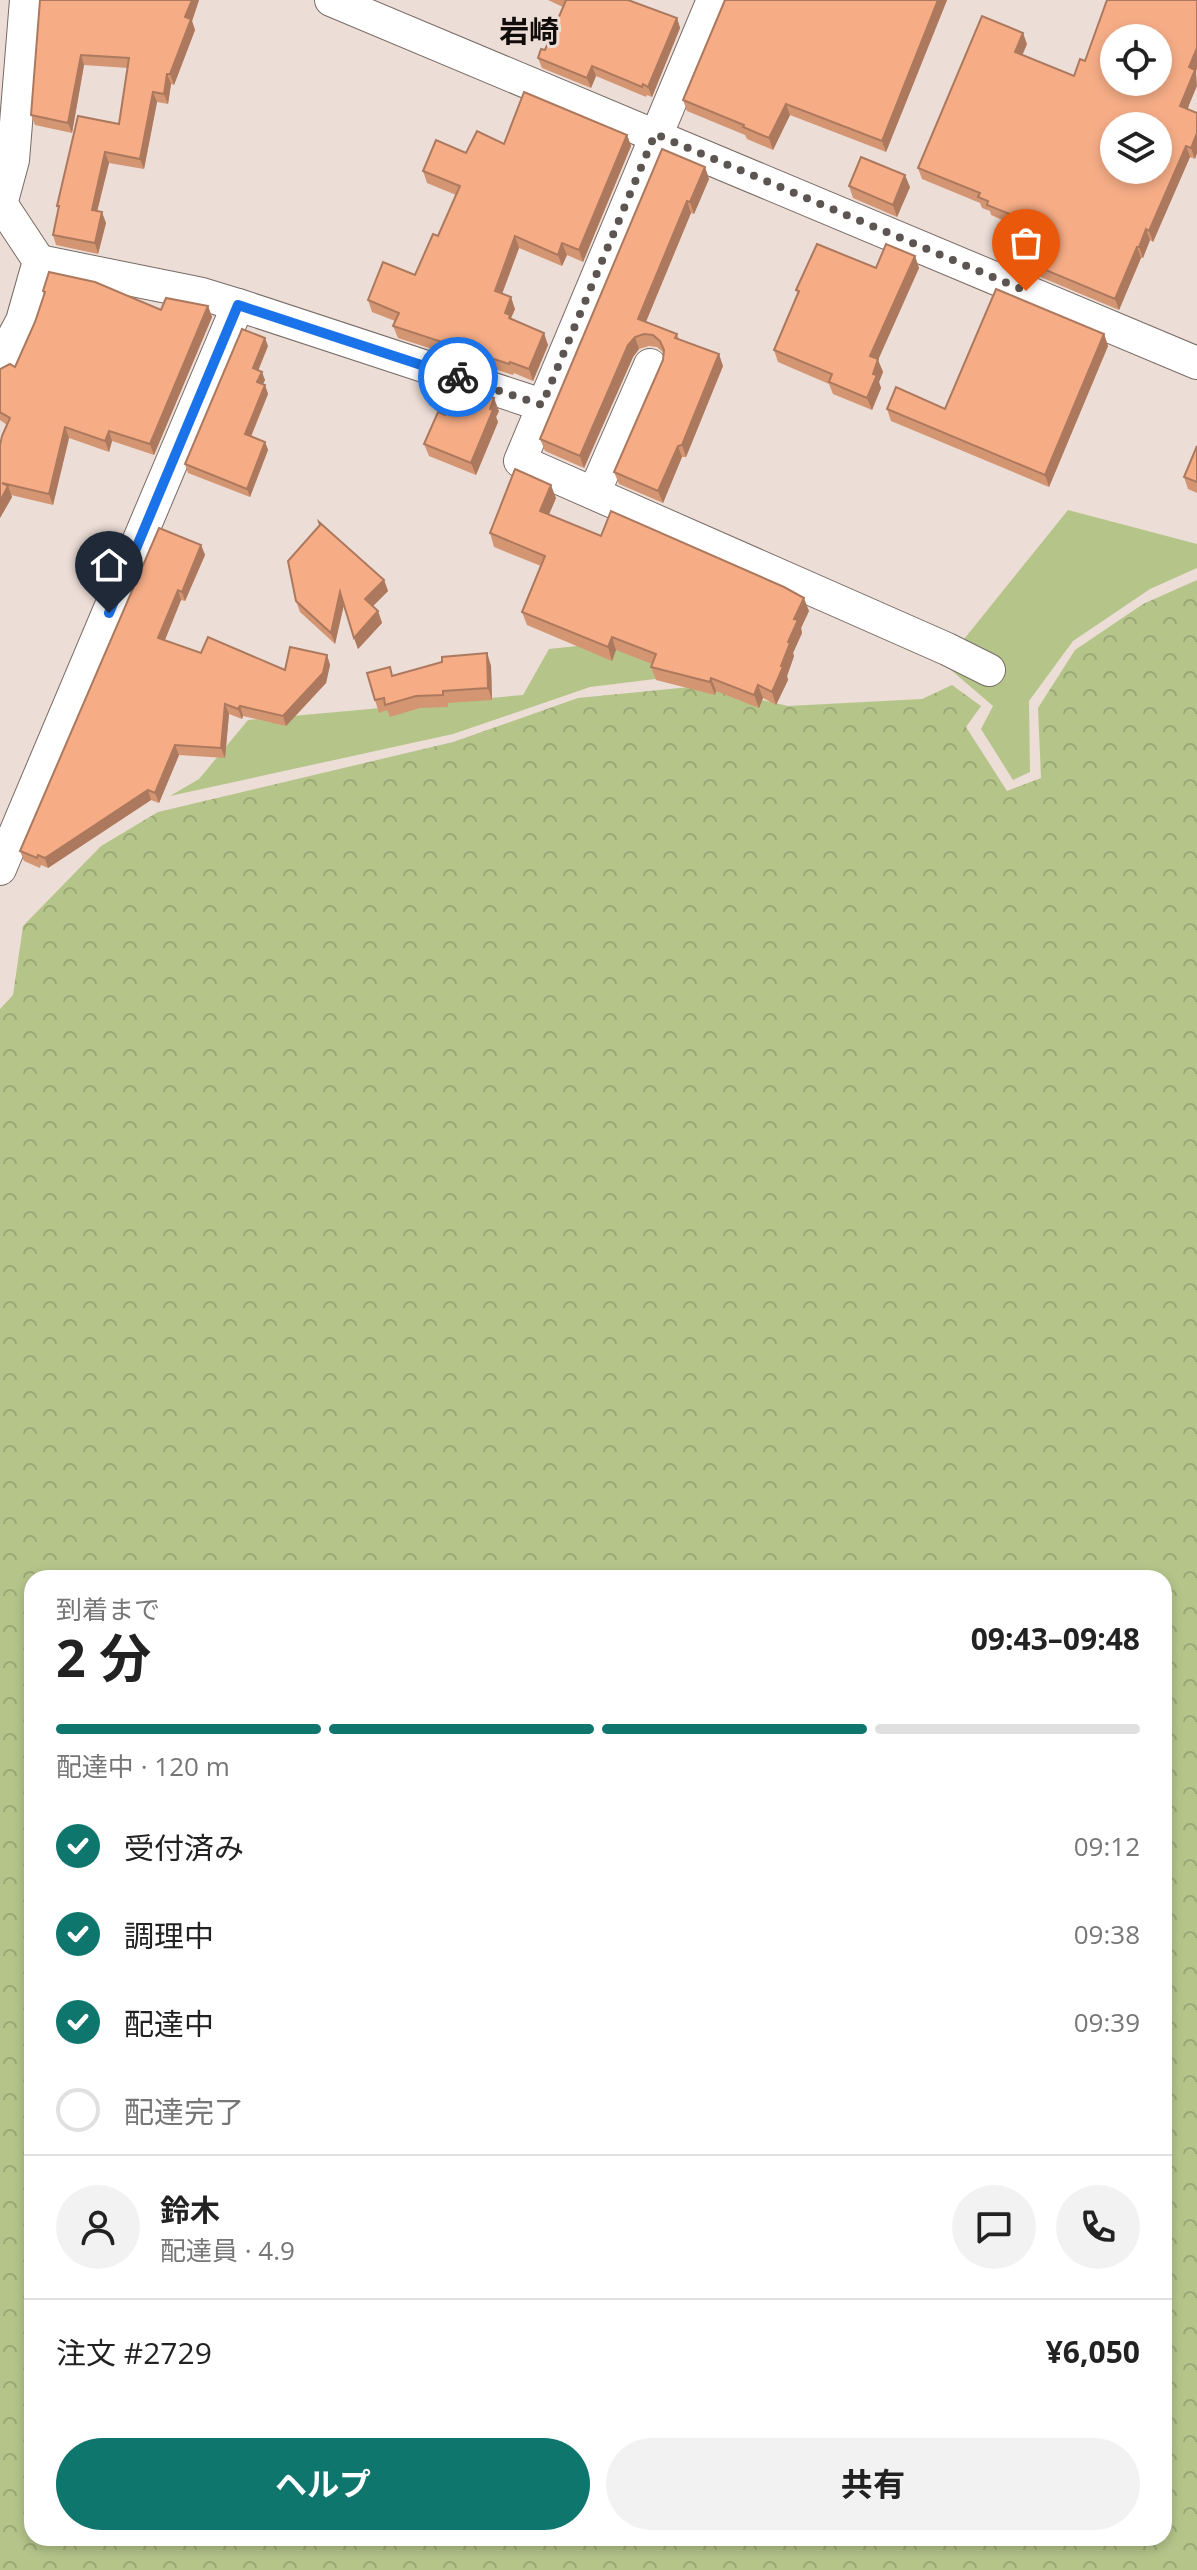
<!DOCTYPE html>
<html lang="ja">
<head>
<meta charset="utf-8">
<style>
  :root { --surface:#fff; --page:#f2f2f2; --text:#222; --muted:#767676; --line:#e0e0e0; --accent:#0f766e }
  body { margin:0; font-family:"Open Sans","Noto Sans JP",sans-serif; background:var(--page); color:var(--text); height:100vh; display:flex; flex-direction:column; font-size:30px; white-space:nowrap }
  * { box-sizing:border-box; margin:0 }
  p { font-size:26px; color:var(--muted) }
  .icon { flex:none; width:44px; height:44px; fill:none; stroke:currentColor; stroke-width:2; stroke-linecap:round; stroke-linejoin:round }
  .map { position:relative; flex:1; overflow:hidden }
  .side { position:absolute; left:24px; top:1570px; width:1148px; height:976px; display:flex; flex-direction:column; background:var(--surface); border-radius:24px; box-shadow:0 4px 12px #0003 }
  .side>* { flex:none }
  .tools { position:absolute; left:1100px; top:24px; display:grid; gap:16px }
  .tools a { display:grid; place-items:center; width:72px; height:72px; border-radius:50%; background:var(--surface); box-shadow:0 4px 12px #0003; font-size:40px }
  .pin { position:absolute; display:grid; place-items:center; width:68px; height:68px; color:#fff; margin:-82px -34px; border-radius:50% 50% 50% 0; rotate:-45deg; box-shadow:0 0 8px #0007 }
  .pin .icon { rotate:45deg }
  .courier { position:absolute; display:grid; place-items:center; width:80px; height:80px; margin:-40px; border:6px solid #1a73e8; border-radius:50%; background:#fff; color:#222; box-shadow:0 2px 10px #0007 }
  .head em { font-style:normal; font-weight:700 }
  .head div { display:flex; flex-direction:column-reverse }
  .head { display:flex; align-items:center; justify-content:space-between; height:136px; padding:0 32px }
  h1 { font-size:52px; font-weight:700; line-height:60px }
  .bar { display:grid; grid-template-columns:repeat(4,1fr); gap:12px 8px; align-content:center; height:96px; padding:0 32px }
  .bar i { height:10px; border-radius:6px; background:var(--line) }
  .bar .active { background:var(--accent) }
  .bar p { grid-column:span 4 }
  .line { display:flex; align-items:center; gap:20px; padding:0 32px; border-top:2px solid var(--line) }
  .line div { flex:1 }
  .round { display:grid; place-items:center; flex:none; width:84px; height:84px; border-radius:42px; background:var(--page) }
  ol { padding:0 32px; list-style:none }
  li { display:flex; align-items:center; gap:24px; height:88px }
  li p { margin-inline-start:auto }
  li .icon { padding:8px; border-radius:50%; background:var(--accent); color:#fff; stroke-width:4 }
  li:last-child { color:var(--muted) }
  li i { width:44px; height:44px; border:4px solid var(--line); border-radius:50% }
  .primary-button { display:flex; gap:16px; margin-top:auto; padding:16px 32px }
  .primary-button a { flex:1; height:92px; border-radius:48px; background:var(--accent); color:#fff; font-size:32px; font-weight:700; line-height:92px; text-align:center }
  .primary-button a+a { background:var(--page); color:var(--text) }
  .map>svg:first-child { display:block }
</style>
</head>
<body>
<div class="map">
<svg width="1197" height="2570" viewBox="0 0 1197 2570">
  <defs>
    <pattern id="forest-crowns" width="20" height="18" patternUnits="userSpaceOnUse" patternTransform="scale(2)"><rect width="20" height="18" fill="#b5c58a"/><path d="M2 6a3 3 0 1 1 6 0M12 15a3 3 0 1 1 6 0" fill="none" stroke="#9ba876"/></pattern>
  </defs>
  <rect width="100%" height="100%" fill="#ecddd6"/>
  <g fill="#b5c58a">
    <path d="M1068 510 1197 544V568L1150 589 1073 641 1029 701 1030 772 1013 780 981 729 993 706 944 664Z"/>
    <path d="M605 643 680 676 590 687 453 734 170 796 199 779 248 720 523 695 549 649Z"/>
  </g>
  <path fill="url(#forest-crowns)" fill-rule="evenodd" d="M1197 580V2570H0V1009L13 995 23 926 101 846 158 812 453 742 578 698 700 686 788 706 922 699 952 685 981 706 966 727 1007 791 1041 778 1038 708 1075 650 1143 604ZM32 1578H1164V2538H32Z"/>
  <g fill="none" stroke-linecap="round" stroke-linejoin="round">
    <defs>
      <g id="minor">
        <path d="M331 0 1197 363"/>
        <path d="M713 0 520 461 947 649 989 670"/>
        <path d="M0 208 13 160 26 0"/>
        <path d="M39 261 202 294 238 305"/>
        <path d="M0 362 22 321 39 261 2 205"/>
        <path d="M594 493 650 365"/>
        <path d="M0 869 238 305 542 405"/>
      </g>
    </defs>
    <use href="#minor" stroke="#786b65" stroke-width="34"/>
    <use href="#minor" stroke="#fff" stroke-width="32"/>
  </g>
  <g fill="#d49573">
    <path d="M66 0H199L192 21 195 30 174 85 171 84 168 104 157 102 144 169 109 163 97 211 106 223 98 254 56 245 53 235 59 210 57 206 119 124 128 68 84 65 72 133 35 125 31 115Z"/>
    <path d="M548 0H628L677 18 680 28 652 97 647 95 646 97 596 76 591 88 542 68 538 58 545 50 563 7Z"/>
    <path d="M725 0H947L886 152 790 115 773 150 747 139 745 135 687 111 683 100Z"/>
    <path d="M1197 0V68L1188 109 1197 113V153L1195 159 1190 157 1153 242 1150 240 1143 258H1141L1119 310 1014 266 1010 255 1021 228 991 215 990 211 982 208 980 203 922 179 918 168 1027 44 1022 55 1074 76 1085 61Z"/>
    <path d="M627 135 631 146 583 262 567 255 562 266 519 248 502 294 515 309 511 318 548 345 533 381 514 373 513 375 398 338 393 326 395 321 372 312 368 300 415 275 438 236 456 195 427 183 423 171 466 153 504 144Z"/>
    <path d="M705 167 709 179 694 214 691 213 646 322 677 334 679 339 723 366 686 457H682L663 503 619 484 614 472 663 360 664 353 657 347 649 346 639 349 633 357 584 468 545 451 540 439Z"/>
    <path d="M849 186 910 187 897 217 853 198Z"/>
    <path d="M915 256 919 268 878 360 883 372 879 382 881 388 872 410 833 394 829 384 778 362 774 350 798 295 796 290 876 268Z"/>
    <path d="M43 291 161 310 208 306 212 317 154 455 112 441 109 452 69 438 53 505 11 495 12 497 0 518 7 425 0 420V369L15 367 35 322 44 294Z"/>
    <path d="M1104 334 1108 346 1049 487 891 421 887 409H945Z"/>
    <path d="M268 346 258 370 265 380 263 384 265 385 268 394 251 437 265 442 268 450 250 497 188 473 185 464Z"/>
    <path d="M499 411 496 417 498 422 476 475 429 456 424 444 445 415Z"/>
    <path d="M1197 446V493L1188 489 1184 477Z"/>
    <path d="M556 498 549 514 601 536 809 611 801 628 802 633 793 653 794 656 787 676 788 680 776 705 763 698 759 708 716 691 715 695 656 680 651 667 652 664 616 650 612 661 527 625 522 612 541 566 494 547 490 533Z"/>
    <path d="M201 545 205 555 185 601 181 600 165 640 201 653 285 670 327 655 330 665 326 683 286 726 243 716 242 719 229 714 225 758 179 755 159 803 151 800 48 868 41 865 40 868 24 861 20 851Z"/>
    <path d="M384 580 388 591 373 606 378 611 382 623 358 649 344 605 335 644 300 612 296 601Z"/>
    <path d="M487 653 491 666 492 700 448 703V707L420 708 390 717 387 710 379 713 375 700 393 675Z"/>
  </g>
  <g fill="#ac795e">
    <path d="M192 0H199L192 21 195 30 174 85 170 74 185 17Z"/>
    <path d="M938 0H947L886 152 882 141Z"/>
    <path d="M677 18 680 28 652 97 648 87Z"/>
    <path d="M1023 33 1027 44 1019 63 1015 52Z"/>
    <path d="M1197 48V68L1196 71 1197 86 1184 117 1180 106 1189 67Z"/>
    <path d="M81 55 84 65 72 133 68 123Z"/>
    <path d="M592 66 596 76 591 88 587 78Z"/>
    <path d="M167 74 171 84 168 104 164 94Z"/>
    <path d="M153 92 157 102 144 169 140 159Z"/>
    <path d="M786 104 790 115 773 150 769 138Z"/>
    <path d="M1197 133V153L1195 159 1191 148Z"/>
    <path d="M627 135 631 146 583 262 579 250Z"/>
    <path d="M1186 146 1190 157 1153 242 1149 231Z"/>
    <path d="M105 152 109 163 95 220 92 210Z"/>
    <path d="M705 167 709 179 694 214 690 202Z"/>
    <path d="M905 175 910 187 897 217 893 205Z"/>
    <path d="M687 201 691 213 642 331 638 319Z"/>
    <path d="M102 212 106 223 98 254 95 243Z"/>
    <path d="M1146 229 1150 240 1143 258 1139 247Z"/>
    <path d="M515 236 519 248 499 302 495 291Z"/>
    <path d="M562 243 567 255 562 266 558 255Z"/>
    <path d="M1137 247 1141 258 1119 310 1115 299Z"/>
    <path d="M915 256 919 268 878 360 883 372 879 382 881 388 872 410 867 398 873 374 870 356Z"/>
    <path d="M511 297 515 309 511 318 513 329 505 313Z"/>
    <path d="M208 306 212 317 154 455 150 444Z"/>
    <path d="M544 333 548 345 533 381 529 369Z"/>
    <path d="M1104 334 1108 346 1049 487 1045 475Z"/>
    <path d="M635 337 639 349 633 357 584 468 580 456 628 345Z"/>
    <path d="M265 338 268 346 256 376 253 368Z"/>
    <path d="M719 354 723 366 686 457 682 445Z"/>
    <path d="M262 372 265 380 260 390 257 382Z"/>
    <path d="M265 385 268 394 248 443 245 434Z"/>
    <path d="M494 398 499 411 496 417 498 422 476 475 471 463Z"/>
    <path d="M65 427 69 438 53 505 49 494Z"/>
    <path d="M109 431 112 441 109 452 105 441Z"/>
    <path d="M265 442 268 450 250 497 247 489Z"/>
    <path d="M678 446 682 457 663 503 658 491Z"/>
    <path d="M551 485 556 498 545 524 540 511Z"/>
    <path d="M8 486 12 497 0 518V501Z"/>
    <path d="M201 545 205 555 185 601 182 592Z"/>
    <path d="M384 580 388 591 369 610 365 599Z"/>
    <path d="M178 590 181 600 162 647 158 638Z"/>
    <path d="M340 592 344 604 335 644 331 633Z"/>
    <path d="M804 598 809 611 801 628 802 633 793 653 794 656 787 676 788 680 776 705 772 692 781 666 794 619Z"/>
    <path d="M378 611 382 623 358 649 354 638Z"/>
    <path d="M612 637 616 650 612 661 608 647Z"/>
    <path d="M487 653 491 666 492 700 488 688Z"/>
    <path d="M327 655 330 665 326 683 286 726 283 716Z"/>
    <path d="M711 678 716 691 715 695 710 682Z"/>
    <path d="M758 685 763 698 759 708 754 695Z"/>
    <path d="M225 704 229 714 225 758 221 748Z"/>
    <path d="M240 706 243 716 242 719 238 709Z"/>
    <path d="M175 745 179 755 159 803 155 793Z"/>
    <path d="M148 790 151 800 48 868 45 858Z"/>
  </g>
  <g fill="#f6ad86" stroke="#ac795e" stroke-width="2" fill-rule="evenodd">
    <path d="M40 0H192L185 17 191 19 170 74H167L164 94 153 92 140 159 105 152 92 210 102 212 95 243 53 235 59 206H57L78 116 119 124 129 58 81 55 68 123 31 115Z"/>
    <path d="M566 0H628L677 18 648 87 643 84 642 87 592 66 587 78 538 58 541 49 545 50Z"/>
    <path d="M725 0H938L882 141 786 104 769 138 743 127 744 125 683 100Z"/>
    <path d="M1107 0H1197V48L1189 67 1195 70 1180 106 1197 113V133L1191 148 1186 146 1149 231 1146 229 1139 247H1137L1115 299 1010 255 1025 220 987 205 988 201 978 197 980 193 918 168 982 16 1023 33 1015 52 1074 76 1080 59 1085 61ZM1114 38H1158V82H1114ZM1114 126H1158V170H1114Z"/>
    <path d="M524 92 627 135 579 250 562 243 558 255 515 236 495 291 511 297 505 313 510 315 509 318 544 333 529 369 510 362 509 364 393 326 399 313 368 300 383 262 415 275 433 234 438 236 460 186 423 171 436 140 466 153 477 131 504 144Z"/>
    <path d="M662 149 705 167 690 202 687 201 638 319 677 334 675 338 719 354 682 445 678 446 658 491 614 472 663 360 664 350 660 341 653 335 644 334 635 337 628 345 580 456 540 439Z"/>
    <path d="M861 157 905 175 893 205 849 186Z"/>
    <path d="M817 244 876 268 886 244 915 256 870 356 878 359 873 374 877 375 867 398 829 382 832 374 774 350 799 291 796 290Z"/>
    <path d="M49 272 95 282 161 310 166 298 208 306 150 444 109 431 105 441 65 427 49 494 2 483 8 486 0 501V445L2 436 10 418 0 412V369L10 364 15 367 35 322 45 292 43 291Z"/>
    <path d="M996 289 1104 334 1045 475 887 409 896 387 945 409Z"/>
    <path d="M242 329 265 338 253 368 262 372 257 382 265 385 245 434 265 442 247 489 185 464Z"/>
    <path d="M460 387 494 398 490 409 493 410 471 463 424 444 438 412 445 415Z"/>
    <path d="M1197 446V482L1184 477Z"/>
    <path d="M515 469 551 485 540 511 601 536 611 511 784 587 804 598 794 619 798 620 788 642 790 643 781 666 783 667 772 692 758 685 754 695 711 678 710 682 651 667 656 654 612 637 608 647 522 612 545 556 490 533Z"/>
    <path d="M319 522 384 580 365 599 378 611 354 638 340 592 331 633 296 601 288 561 320 525Z"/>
    <path d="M159 528 201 545 182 592 178 590 158 638 201 653 208 637 285 670 290 647 327 655 323 673 283 716 240 706 238 709 225 704 221 748 175 745 155 793 148 790 45 858 38 855 37 858 20 851Z"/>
    <path d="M487 653 488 688 443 691V695L416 696 385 705 384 698 375 700 367 673 390 667 392 676 442 662V657Z"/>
  </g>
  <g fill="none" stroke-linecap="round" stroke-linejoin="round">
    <path stroke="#5d5551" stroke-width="8" stroke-dasharray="0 14.4" d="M458 377 542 405 655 134 1026 291"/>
    <path stroke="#1a73e8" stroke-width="10" d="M109 613 238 305 458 377"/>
  </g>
  <g text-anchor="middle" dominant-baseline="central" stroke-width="6" stroke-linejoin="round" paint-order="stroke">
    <g font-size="30" font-weight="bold" fill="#100c09" stroke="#ecddd6">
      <text x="529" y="30">岩崎</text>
    </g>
  </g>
</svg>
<div class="tools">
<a><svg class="icon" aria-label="locate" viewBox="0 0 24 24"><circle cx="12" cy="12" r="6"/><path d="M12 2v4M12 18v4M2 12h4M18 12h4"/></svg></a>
<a><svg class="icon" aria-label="layers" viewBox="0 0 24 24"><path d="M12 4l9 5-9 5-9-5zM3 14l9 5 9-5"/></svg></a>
</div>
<div class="pin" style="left:1026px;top:291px;background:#ea580c"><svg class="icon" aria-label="bag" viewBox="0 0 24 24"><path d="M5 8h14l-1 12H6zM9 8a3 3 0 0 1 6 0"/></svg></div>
<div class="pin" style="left:109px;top:613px;background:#1f2937"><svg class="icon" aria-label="home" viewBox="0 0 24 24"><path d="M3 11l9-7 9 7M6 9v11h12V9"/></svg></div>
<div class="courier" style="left:458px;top:377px"><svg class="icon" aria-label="bike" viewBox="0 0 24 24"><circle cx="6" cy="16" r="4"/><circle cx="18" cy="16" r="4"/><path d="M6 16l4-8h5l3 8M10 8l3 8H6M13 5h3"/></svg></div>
<section class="side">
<div class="head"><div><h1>2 分</h1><p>到着まで</p></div><em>09:43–09:48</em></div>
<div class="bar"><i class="active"></i><i class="active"></i><i class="active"></i><i></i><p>配達中 · 120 m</p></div>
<ol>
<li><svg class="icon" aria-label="check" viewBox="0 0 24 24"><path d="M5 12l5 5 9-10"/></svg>受付済み<p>09:12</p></li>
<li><svg class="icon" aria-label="check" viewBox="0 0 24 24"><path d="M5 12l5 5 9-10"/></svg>調理中<p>09:38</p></li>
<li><svg class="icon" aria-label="check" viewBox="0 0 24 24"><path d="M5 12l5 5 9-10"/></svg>配達中<p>09:39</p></li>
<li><i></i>配達完了</li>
</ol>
<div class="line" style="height:144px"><a class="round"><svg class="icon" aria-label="person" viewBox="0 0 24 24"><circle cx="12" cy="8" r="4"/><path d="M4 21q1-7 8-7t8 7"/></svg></a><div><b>鈴木</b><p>配達員 · 4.9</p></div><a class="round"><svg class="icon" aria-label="chat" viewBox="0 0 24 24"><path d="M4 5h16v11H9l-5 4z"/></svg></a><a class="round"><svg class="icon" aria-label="phone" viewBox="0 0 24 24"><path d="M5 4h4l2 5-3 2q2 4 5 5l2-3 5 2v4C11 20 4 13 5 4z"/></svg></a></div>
<div class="line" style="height:104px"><div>注文 #2729</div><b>¥6,050</b></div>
<div class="primary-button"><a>ヘルプ</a><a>共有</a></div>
</section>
</div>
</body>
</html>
